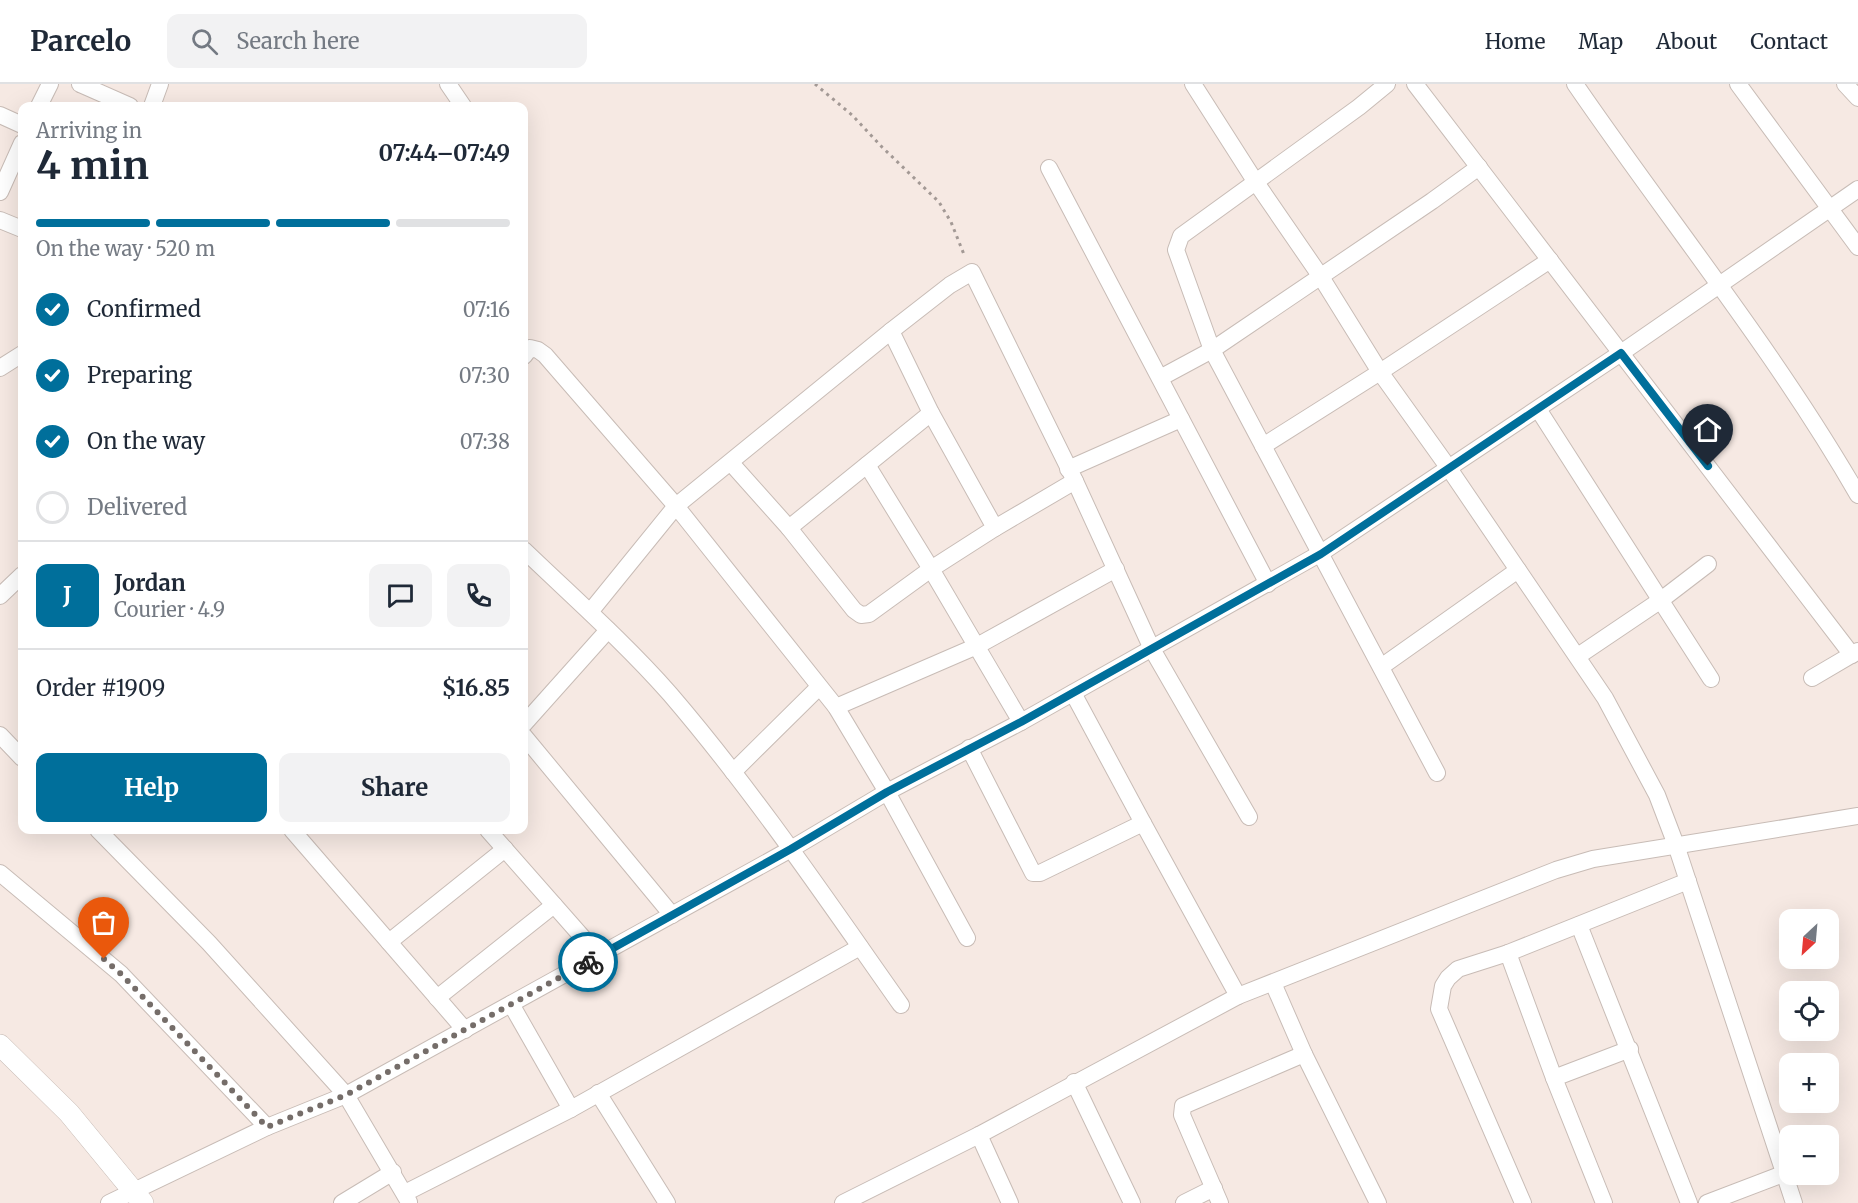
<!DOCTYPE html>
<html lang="en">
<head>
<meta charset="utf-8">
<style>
  :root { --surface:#fff; --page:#f2f2f3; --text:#1f2937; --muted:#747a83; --line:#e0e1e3; --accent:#006f9b }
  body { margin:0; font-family:Merriweather,serif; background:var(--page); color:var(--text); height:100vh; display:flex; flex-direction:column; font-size:22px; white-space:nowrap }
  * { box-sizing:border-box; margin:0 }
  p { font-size:20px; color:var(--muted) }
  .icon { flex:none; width:33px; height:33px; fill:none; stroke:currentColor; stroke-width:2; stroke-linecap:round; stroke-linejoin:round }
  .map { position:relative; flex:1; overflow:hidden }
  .sheet { position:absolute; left:18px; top:18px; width:510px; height:732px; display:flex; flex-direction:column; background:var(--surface); border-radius:12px; box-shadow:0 6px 24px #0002 }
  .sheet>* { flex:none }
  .needle { width:39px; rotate:206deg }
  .fabs { position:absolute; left:1779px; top:825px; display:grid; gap:12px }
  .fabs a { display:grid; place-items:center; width:60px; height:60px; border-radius:12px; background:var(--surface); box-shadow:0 6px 24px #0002; font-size:30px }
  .pin { position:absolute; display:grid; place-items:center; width:51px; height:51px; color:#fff; margin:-62px -26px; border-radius:50% 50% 50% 0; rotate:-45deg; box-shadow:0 0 6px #0007 }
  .pin .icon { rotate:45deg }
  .courier { position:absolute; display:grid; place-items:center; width:60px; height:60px; margin:-30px; border:4px solid #006f9b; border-radius:50%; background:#fff; color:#222; box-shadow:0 2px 8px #0007 }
  .headline em { font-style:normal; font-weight:700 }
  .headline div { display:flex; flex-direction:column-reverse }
  .headline { display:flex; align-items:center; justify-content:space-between; height:102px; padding:0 18px }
  h1 { font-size:39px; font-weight:700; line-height:45px }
  .bar { display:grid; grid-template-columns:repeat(4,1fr); gap:9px 6px; align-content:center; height:72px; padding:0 18px }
  .bar i { height:8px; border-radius:4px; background:var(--line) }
  .bar .active { background:var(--accent) }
  .bar p { grid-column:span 4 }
  .line { display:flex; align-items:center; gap:15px; padding:0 18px; border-top:2px solid var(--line) }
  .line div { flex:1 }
  .round { display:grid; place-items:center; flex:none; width:63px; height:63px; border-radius:12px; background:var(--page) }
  ol { padding:0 18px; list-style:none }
  li { display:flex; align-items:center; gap:18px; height:66px }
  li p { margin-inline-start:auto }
  li .icon { padding:6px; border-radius:50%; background:var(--accent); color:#fff; stroke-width:4 }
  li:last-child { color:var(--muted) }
  li i { width:33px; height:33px; border:3px solid var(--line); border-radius:50% }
  .primary-button { display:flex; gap:12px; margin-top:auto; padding:12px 18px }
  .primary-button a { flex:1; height:69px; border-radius:12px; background:var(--accent); color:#fff; font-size:24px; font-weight:700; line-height:69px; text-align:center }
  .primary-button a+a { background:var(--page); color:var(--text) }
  header { display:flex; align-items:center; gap:36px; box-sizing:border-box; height:84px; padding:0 30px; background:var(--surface); border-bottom:2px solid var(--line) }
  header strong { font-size:28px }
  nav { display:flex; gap:33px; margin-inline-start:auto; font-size:21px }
  .search { width:420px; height:54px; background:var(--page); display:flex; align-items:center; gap:15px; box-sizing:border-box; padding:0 21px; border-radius:12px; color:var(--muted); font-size:22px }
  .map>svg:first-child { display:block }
</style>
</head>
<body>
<header>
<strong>Parcelo</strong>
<div class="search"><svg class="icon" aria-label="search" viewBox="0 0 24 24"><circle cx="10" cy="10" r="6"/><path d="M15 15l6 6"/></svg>Search here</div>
<nav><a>Home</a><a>Map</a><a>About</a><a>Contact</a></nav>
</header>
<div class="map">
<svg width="1858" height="1119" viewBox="0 0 1858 1119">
  <rect width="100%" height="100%" fill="#f6e9e3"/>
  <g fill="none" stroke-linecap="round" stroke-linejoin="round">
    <defs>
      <g id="minor">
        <path d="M80 0 130 22"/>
        <path d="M448 0 463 22"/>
        <path d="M1193 0 1255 97 1321 193 1380 288 1448 383 1605 614 1657 711 1676 761 1794 1119"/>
        <path d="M1387 0 1359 23 1181 152 1176 166 1212 266 1437 689"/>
        <path d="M1415 0 1852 571"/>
        <path d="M1575 0C1669 137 1775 267 1858 411"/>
        <path d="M1738 0 1858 163"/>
        <path d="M1845 0 1858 14"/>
        <path d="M39 22 50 0"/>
        <path d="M152 22 160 0"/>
        <path d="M0 31 22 41"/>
        <path d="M1049 84 1268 500"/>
        <path d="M0 108 22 59"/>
        <path d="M0 136 22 145"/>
        <path d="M524 272 530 264 538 266 545 271 676 422 836 623 887 708 967 854"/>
        <path d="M0 284 22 270"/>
        <path d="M1160 294 1212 266 1432 117 1479 83"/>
        <path d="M1538 325 1711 595"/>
        <path d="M1263 362 1380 288 1550 176"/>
        <path d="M731 379 789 444 854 526 861 531 869 530 931 485 995 444 931 329 891 247"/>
        <path d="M867 381 931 485 1021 638"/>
        <path d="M1068 385 1181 335"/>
        <path d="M789 444 931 329"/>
        <path d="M995 444 1075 397"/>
        <path d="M524 466C573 513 625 559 670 610 754 708 827 816 901 921"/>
        <path d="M0 512 22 491"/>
        <path d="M590 528 676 422 891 247 950 201 972 188 1075 397 1152 565 1249 733"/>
        <path d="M1578 572 1661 516 1708 480"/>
        <path d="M1381 583 1518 486"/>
        <path d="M1812 594 1858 567"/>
        <path d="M1073 609 1143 739"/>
        <path d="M836 623 977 562 1116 485"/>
        <path d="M524 640 608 546"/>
        <path d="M0 651 22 674"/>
        <path d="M524 652 672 831"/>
        <path d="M969 664 1033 789H1040L1143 739 1238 912"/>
        <path d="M733 688 819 603"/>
        <path d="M98 746 209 859 346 1011 409 1118"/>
        <path d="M292 746 465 946"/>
        <path d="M488 746 599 872"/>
        <path d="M0 789 121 890 267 1043"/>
        <path d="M1579 841 1689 1119"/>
        <path d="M389 858 505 765"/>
        <path d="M1508 869 1554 994"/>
        <path d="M1273 899 1304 970 1378 1119"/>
        <path d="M437 914 554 821"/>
        <path d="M511 920 571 1025"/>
        <path d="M1074 998 1132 1119"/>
        <path d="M598 1009 667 1119"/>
        <path d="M979 1051 1010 1119"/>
        <path d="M405 1109 571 1025 860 863"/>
        <path d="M109 1119 267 1043 346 1011 791 765 887 708 1021 638 1321 469 1621 269 1858 105"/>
        <path d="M342 1119 393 1088"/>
        <path d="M843 1119 979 1051 1238 912 1556 786 1593 775 1858 732"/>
        <path d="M1184 1119 1214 1104"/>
        <path d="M1220 1119 1182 1031 1183 1022 1304 970"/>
        <path d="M1523 1119 1439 925 1443 902 1448 894 1458 885 1508 869 1688 797"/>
        <path d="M1604 1119 1554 994 1630 965"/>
        <path d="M1707 1119 1783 1090"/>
      </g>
      <path id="tertiary" d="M0 961 69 1029 143 1119"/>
    </defs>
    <use href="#minor" stroke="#c8bcb6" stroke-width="18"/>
    <use href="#tertiary" stroke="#c8bcb6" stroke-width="22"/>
    <path stroke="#a39995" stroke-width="3" stroke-dasharray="3 4.5" stroke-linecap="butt" d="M815 0 852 31 882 63 939 118 951 138 965 173"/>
    <use href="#minor" stroke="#fff" stroke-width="16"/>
    <use href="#tertiary" stroke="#fff" stroke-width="21"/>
  </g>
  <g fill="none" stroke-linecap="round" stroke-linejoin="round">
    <path stroke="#756d69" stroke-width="6" stroke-dasharray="0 10.8" d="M104 875 121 890 267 1043 346 1011 588 878"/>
    <path stroke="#006f9b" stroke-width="8" d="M588 878 791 765 887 708 1021 638 1321 470 1621 269 1708 382"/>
  </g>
</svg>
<div class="fabs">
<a><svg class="needle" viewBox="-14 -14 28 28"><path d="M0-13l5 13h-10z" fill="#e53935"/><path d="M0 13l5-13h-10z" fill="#747a83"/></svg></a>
<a><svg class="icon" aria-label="locate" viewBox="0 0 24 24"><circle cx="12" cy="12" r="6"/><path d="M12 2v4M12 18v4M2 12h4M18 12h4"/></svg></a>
<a>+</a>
<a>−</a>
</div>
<div class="pin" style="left:104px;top:875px;background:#ea580c"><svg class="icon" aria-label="bag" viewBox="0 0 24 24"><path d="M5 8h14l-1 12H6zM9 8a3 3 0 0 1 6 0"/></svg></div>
<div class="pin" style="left:1708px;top:382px;background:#1f2937"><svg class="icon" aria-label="home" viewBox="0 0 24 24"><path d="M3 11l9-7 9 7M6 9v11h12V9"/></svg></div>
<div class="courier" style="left:588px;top:878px"><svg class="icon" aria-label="bike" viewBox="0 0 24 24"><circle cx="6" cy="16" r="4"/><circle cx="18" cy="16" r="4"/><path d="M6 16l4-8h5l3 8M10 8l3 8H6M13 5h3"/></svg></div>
<section class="sheet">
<div class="headline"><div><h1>4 min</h1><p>Arriving in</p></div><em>07:44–07:49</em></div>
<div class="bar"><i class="active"></i><i class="active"></i><i class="active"></i><i></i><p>On the way · 520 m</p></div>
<ol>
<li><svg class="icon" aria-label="check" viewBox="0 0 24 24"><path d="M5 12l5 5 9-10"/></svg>Confirmed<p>07:16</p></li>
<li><svg class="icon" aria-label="check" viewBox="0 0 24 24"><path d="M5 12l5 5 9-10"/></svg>Preparing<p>07:30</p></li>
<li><svg class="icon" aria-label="check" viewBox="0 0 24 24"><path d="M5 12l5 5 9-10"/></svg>On the way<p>07:38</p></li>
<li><i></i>Delivered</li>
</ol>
<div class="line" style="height:108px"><b class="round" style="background:var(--accent);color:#fff">J</b><div><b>Jordan</b><p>Courier · 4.9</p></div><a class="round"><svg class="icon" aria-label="chat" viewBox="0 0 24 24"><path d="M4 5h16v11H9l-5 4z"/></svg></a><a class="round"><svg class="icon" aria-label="phone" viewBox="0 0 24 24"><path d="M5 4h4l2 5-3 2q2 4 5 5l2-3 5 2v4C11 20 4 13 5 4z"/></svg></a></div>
<div class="line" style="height:78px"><div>Order #1909</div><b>$16.85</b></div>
<div class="primary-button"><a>Help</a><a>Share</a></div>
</section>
</div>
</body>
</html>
